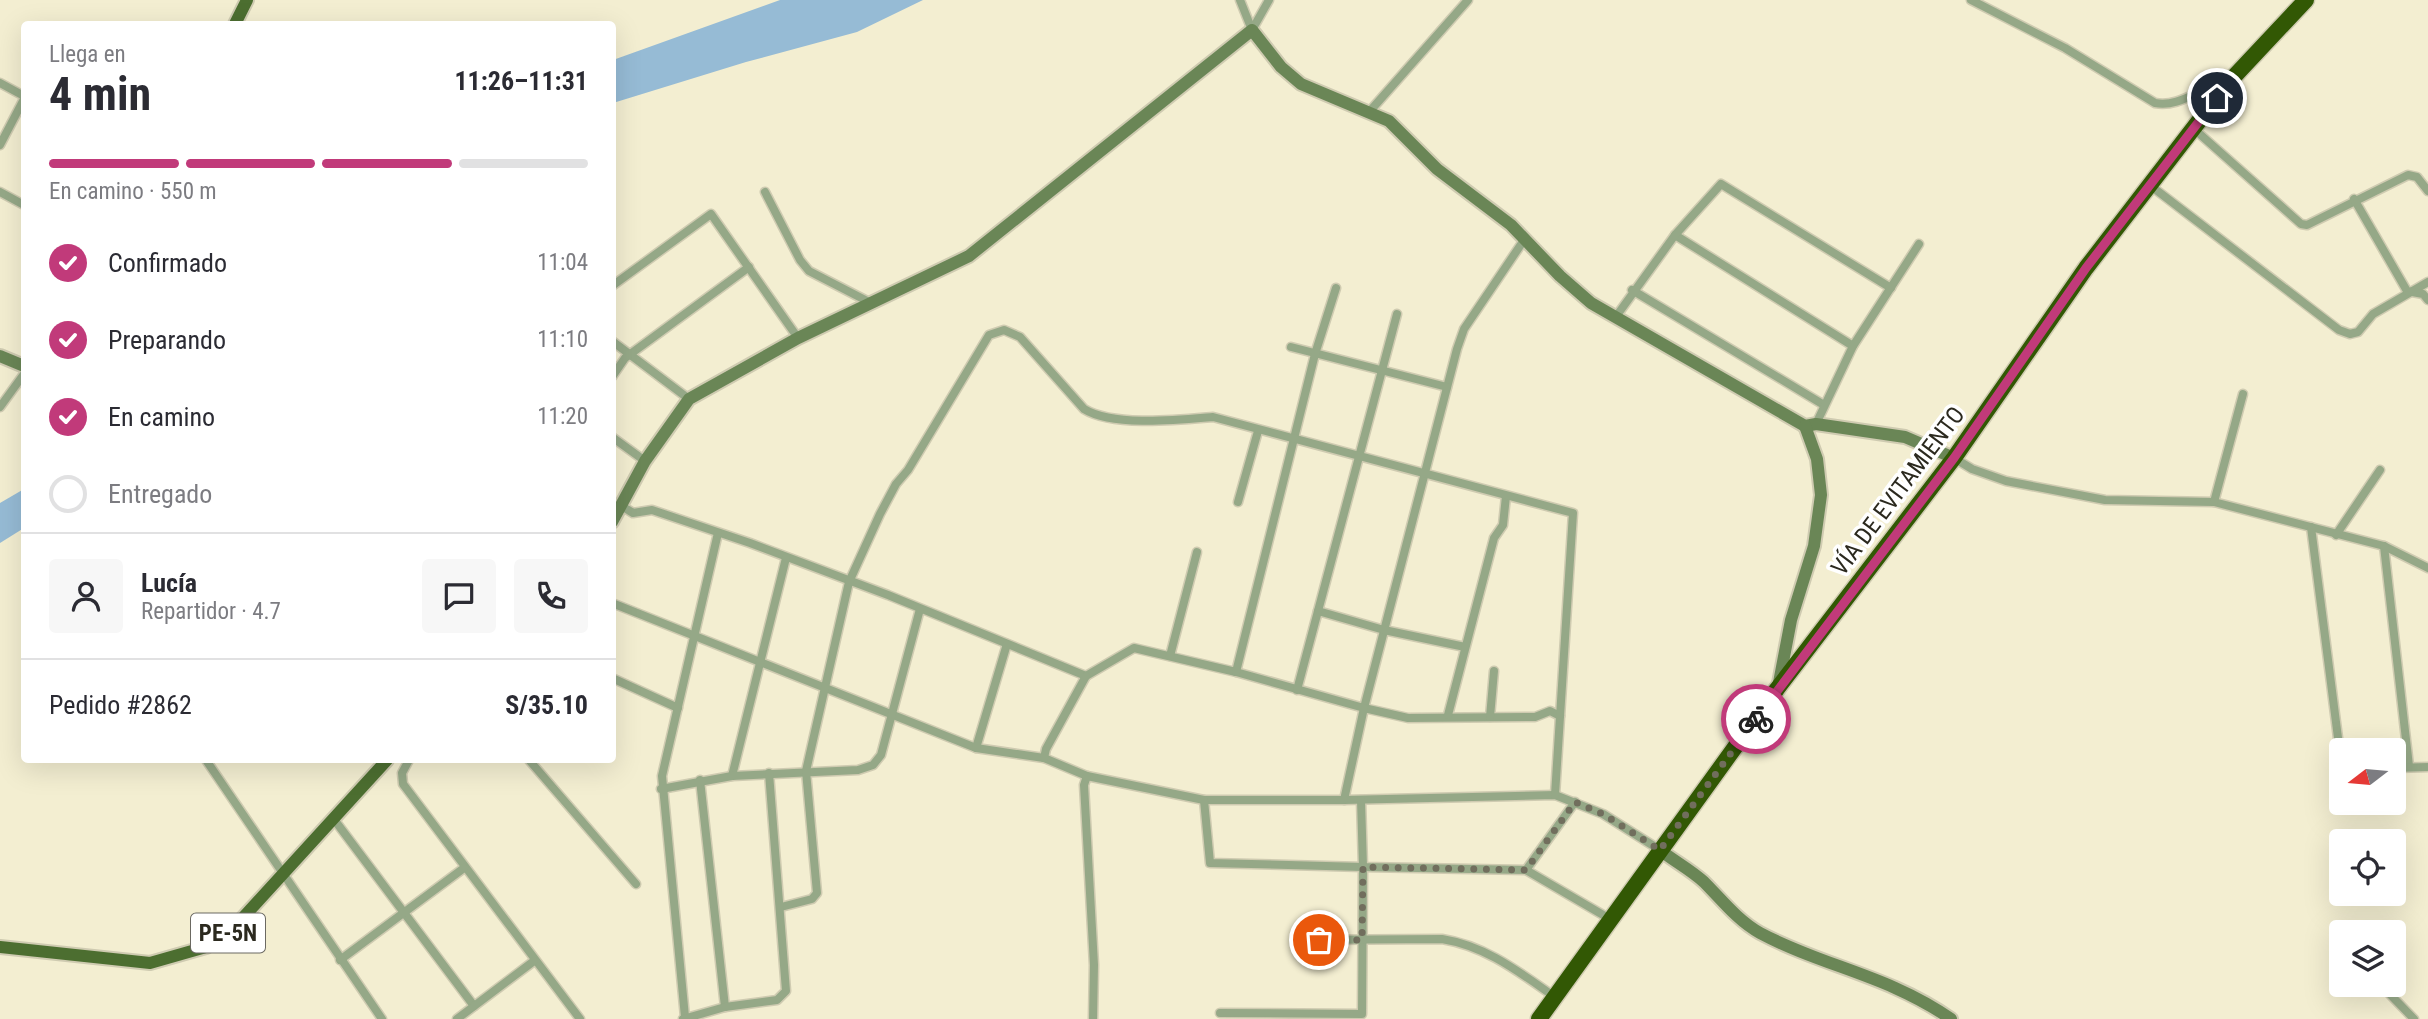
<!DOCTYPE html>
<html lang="es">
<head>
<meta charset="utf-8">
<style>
  :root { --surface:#fff; --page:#f7f7f7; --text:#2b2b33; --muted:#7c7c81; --line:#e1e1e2; --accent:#c13a7a }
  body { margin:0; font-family:"Roboto Condensed",sans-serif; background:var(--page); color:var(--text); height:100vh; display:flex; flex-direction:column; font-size:26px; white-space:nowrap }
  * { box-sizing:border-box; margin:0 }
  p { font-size:23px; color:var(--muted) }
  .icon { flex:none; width:38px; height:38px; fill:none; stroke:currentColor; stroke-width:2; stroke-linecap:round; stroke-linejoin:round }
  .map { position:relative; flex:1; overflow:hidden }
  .panel { position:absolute; left:21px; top:21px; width:595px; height:742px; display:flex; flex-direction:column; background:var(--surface); border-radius:7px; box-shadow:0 7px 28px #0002 }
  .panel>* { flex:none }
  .needle { width:46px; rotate:254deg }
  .buttons { position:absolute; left:2329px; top:738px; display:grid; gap:14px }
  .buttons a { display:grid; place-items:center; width:77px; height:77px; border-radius:7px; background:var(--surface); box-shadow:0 7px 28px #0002; font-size:35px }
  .pin { position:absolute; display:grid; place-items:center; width:60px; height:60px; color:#fff; margin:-30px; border:4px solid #fff; border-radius:50%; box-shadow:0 2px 7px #0007 }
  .courier { position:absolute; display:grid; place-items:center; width:70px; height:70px; margin:-35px; border:5px solid #c13a7a; border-radius:50%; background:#fff; color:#222; box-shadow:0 2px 9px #0007 }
  .summary em { font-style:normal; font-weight:700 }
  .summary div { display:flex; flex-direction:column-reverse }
  .summary { display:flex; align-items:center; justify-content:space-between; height:119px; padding:0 28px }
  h1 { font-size:46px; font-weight:700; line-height:52px }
  .bar { display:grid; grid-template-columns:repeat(4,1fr); gap:10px 7px; align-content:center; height:84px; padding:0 28px }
  .bar i { height:9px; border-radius:5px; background:var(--line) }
  .bar .on { background:var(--accent) }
  .bar p { grid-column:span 4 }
  .line { display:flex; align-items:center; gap:18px; padding:0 28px; border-top:2px solid var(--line) }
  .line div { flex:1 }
  .round { display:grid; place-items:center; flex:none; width:74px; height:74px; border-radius:7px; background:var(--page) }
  ol { padding:0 28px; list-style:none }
  li { display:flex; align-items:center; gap:21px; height:77px }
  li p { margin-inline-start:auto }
  li .icon { padding:7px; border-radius:50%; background:var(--accent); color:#fff; stroke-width:4 }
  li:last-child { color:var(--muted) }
  li i { width:38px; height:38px; border:4px solid var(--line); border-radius:50% }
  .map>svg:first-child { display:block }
</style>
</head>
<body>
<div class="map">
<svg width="2428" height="1019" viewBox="0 0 2428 1019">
  <rect width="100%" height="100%" fill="#f3eed1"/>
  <g fill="#96bbd5">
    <path d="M780 0H923L857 32 746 62 613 103V60Z"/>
    <path d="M24 489V528L0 543V503Z"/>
  </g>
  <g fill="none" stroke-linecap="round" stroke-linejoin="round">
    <defs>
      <g id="street">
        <path d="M1240 0 1252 30"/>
        <path d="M1971 0 2065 48 2155 103C2181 108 2201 86 2226 83"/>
        <path d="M1252 30 1269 0"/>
        <path d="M0 83 24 96"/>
        <path d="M1370 111 1468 0"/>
        <path d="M2194 129 2301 224 2307 225 2408 175 2417 177 2428 191"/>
        <path d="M0 145 24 99"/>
        <path d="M2151 186 2339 330 2350 334 2358 332 2373 314 2428 282"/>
        <path d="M0 192 24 205"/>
        <path d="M765 192 800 260 809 271 871 303"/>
        <path d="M2354 199 2407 291 2423 294 2428 300"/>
        <path d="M1675 235 1853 346"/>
        <path d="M1524 240 1464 329 1457 349 1364 708 1408 718 1535 717 1550 711 1560 716"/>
        <path d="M612 286 711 214 798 338"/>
        <path d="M1632 290 1824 405"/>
        <path d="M1615 318 1675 235 1721 184 1891 288"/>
        <path d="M612 341 689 399"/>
        <path d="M1291 347 1447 387"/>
        <path d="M612 377 625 358 749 267"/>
        <path d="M0 407 24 374"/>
        <path d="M1816 424 1853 346 1919 244"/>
        <path d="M612 437 645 461"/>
        <path d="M1954 458 1972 469 2006 481 2105 500 2214 502 2384 546 2428 568"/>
        <path d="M623 501 625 508 633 513 652 510 750 543 888 595 1086 676 1134 648 1236 672 1364 708 1344 800 1555 795 1603 814 1660 850"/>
        <path d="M1238 502 1258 431"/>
        <path d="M2214 502 2243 394"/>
        <path d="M2311 527 2342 769"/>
        <path d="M2336 535 2380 470"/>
        <path d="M2384 546 2409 766"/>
        <path d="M612 603 976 748 1044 758 1087 776 1204 800H1344"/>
        <path d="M1318 611 1384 630 1465 647"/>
        <path d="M1170 656 1197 552"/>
        <path d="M1236 672 1315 354 1336 288"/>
        <path d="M612 678 678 708"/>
        <path d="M1297 690 1397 314"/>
        <path d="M1448 715 1494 538 1503 525 1506 496"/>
        <path d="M1490 717 1494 671"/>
        <path d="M976 748 1007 644"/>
        <path d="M1044 758 1046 749 1086 676"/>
        <path d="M206 760 382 1019"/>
        <path d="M409 760 402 773 403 784 580 1019"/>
        <path d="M529 760 636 884"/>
        <path d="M2394 768 2428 767"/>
        <path d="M732 776 786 558"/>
        <path d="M1087 776 1084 785 1094 965 1093 1019"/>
        <path d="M700 780 725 1007"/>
        <path d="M661 789 732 776 858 770 873 765 881 755 920 609"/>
        <path d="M1204 800 1210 863 1363 867 1362 1014 1220 1013"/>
        <path d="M1361 800 1363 867 1526 870 1610 919"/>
        <path d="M333 818 474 1006"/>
        <path d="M1526 870 1575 802"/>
        <path d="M781 907 812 899 817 893 806 771 849 582 880 514 896 484 908 470 989 335 1004 330 1020 337 1084 409C1113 427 1178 420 1213 417L1573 513 1555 795"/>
        <path d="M1297 940 1442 939C1486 946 1519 972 1555 997"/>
        <path d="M340 960 464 868"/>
        <path d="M2381 985 2414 1019"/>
        <path d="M685 1017 662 776 718 533"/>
        <path d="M457 1019 534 961"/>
        <path d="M683 1019 725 1007 777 1000 786 991 769 773"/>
      </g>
      <g id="secondary">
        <path d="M0 356 24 366"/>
        <path d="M612 522 645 461 689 399 798 338 969 256 1252 30 1281 67 1301 84 1389 121 1437 169 1511 225 1560 276 1591 303 1805 426 1816 424 1905 437 1954 458"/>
        <path d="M1778 688 1791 620 1814 546 1821 495 1817 459 1805 426"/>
        <path d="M1660 850C1674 861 1691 870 1704 882 1721 899 1738 921 1760 933 1824 967 1888 975 1951 1019"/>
      </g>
      <g id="primary">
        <path d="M235 24 247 0"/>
        <path d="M0 947 150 963 206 947 228 934 387 760"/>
      </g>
      <path id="highway" d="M1539 1019 1777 689 1954 458 2086 268 2229 82 2306 0"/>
    </defs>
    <use href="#street" stroke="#cfcbb1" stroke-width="11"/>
    <use href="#secondary" stroke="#cfcbb1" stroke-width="16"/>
    <use href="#primary" stroke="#cfcbb1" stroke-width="16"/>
    <use href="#highway" stroke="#cfcbb1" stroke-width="19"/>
    <use href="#street" stroke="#95a887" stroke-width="8"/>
    <use href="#secondary" stroke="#6a8656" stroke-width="12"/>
    <use href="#primary" stroke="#4c6e30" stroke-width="12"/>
    <use href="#highway" stroke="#325804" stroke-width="16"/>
  </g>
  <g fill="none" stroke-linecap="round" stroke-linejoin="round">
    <path stroke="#716e5d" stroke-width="7" stroke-dasharray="0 12.6" d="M1319 940H1362L1363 867 1526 870 1575 802 1603 814 1660 850 1756 719"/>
    <path stroke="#c13a7a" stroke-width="9" d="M1756 719 1954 458 2086 268 2217 98"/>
  </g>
  <g text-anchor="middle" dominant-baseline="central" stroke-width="7" stroke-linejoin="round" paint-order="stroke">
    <rect fill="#fff" stroke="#6b6962" stroke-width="2" x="191" y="913.5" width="74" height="39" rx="5"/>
    <g font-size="23" font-weight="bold" fill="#2b291e">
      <text x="228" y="933">PE-5N</text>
    </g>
    <g font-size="24" fill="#2b291e" stroke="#fff">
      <text transform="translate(1898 491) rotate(-53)">VÍA DE EVITAMIENTO</text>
    </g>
  </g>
</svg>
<div class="buttons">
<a><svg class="needle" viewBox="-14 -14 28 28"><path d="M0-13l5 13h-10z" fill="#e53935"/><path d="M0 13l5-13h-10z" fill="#7c7c81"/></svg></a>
<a><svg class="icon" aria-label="locate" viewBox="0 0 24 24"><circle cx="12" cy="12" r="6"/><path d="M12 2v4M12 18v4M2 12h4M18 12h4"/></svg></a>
<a><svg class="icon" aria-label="layers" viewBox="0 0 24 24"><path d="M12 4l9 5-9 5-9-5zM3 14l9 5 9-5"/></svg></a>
</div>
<div class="pin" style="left:1319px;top:940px;background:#ea580c"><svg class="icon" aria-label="bag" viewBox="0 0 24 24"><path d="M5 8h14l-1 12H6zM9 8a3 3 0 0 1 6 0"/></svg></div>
<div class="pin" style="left:2217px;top:98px;background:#1f2937"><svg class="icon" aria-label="home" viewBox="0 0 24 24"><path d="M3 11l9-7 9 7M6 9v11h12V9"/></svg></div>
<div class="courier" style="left:1756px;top:719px"><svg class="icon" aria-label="bike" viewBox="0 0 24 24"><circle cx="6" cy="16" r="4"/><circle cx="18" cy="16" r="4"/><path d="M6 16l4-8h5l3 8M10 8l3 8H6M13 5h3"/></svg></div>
<section class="panel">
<div class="summary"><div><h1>4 min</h1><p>Llega en</p></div><em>11:26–11:31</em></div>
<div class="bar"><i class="on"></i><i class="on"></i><i class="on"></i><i></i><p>En camino · 550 m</p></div>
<ol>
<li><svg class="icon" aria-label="check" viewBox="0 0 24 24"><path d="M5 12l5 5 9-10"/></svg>Confirmado<p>11:04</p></li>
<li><svg class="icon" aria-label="check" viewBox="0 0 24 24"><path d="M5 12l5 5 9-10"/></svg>Preparando<p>11:10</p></li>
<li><svg class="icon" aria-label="check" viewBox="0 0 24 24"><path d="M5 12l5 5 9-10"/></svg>En camino<p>11:20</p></li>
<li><i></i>Entregado</li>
</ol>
<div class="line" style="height:126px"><a class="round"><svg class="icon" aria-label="person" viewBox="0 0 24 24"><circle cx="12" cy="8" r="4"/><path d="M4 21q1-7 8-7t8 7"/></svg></a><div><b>Lucía</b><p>Repartidor · 4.7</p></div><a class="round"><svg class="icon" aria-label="chat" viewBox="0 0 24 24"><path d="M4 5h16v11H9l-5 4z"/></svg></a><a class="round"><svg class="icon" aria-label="phone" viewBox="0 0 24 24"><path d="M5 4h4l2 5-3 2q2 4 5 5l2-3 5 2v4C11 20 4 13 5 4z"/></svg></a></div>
<div class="line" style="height:91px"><div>Pedido #2862</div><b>S/35.10</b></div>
</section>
</div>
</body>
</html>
